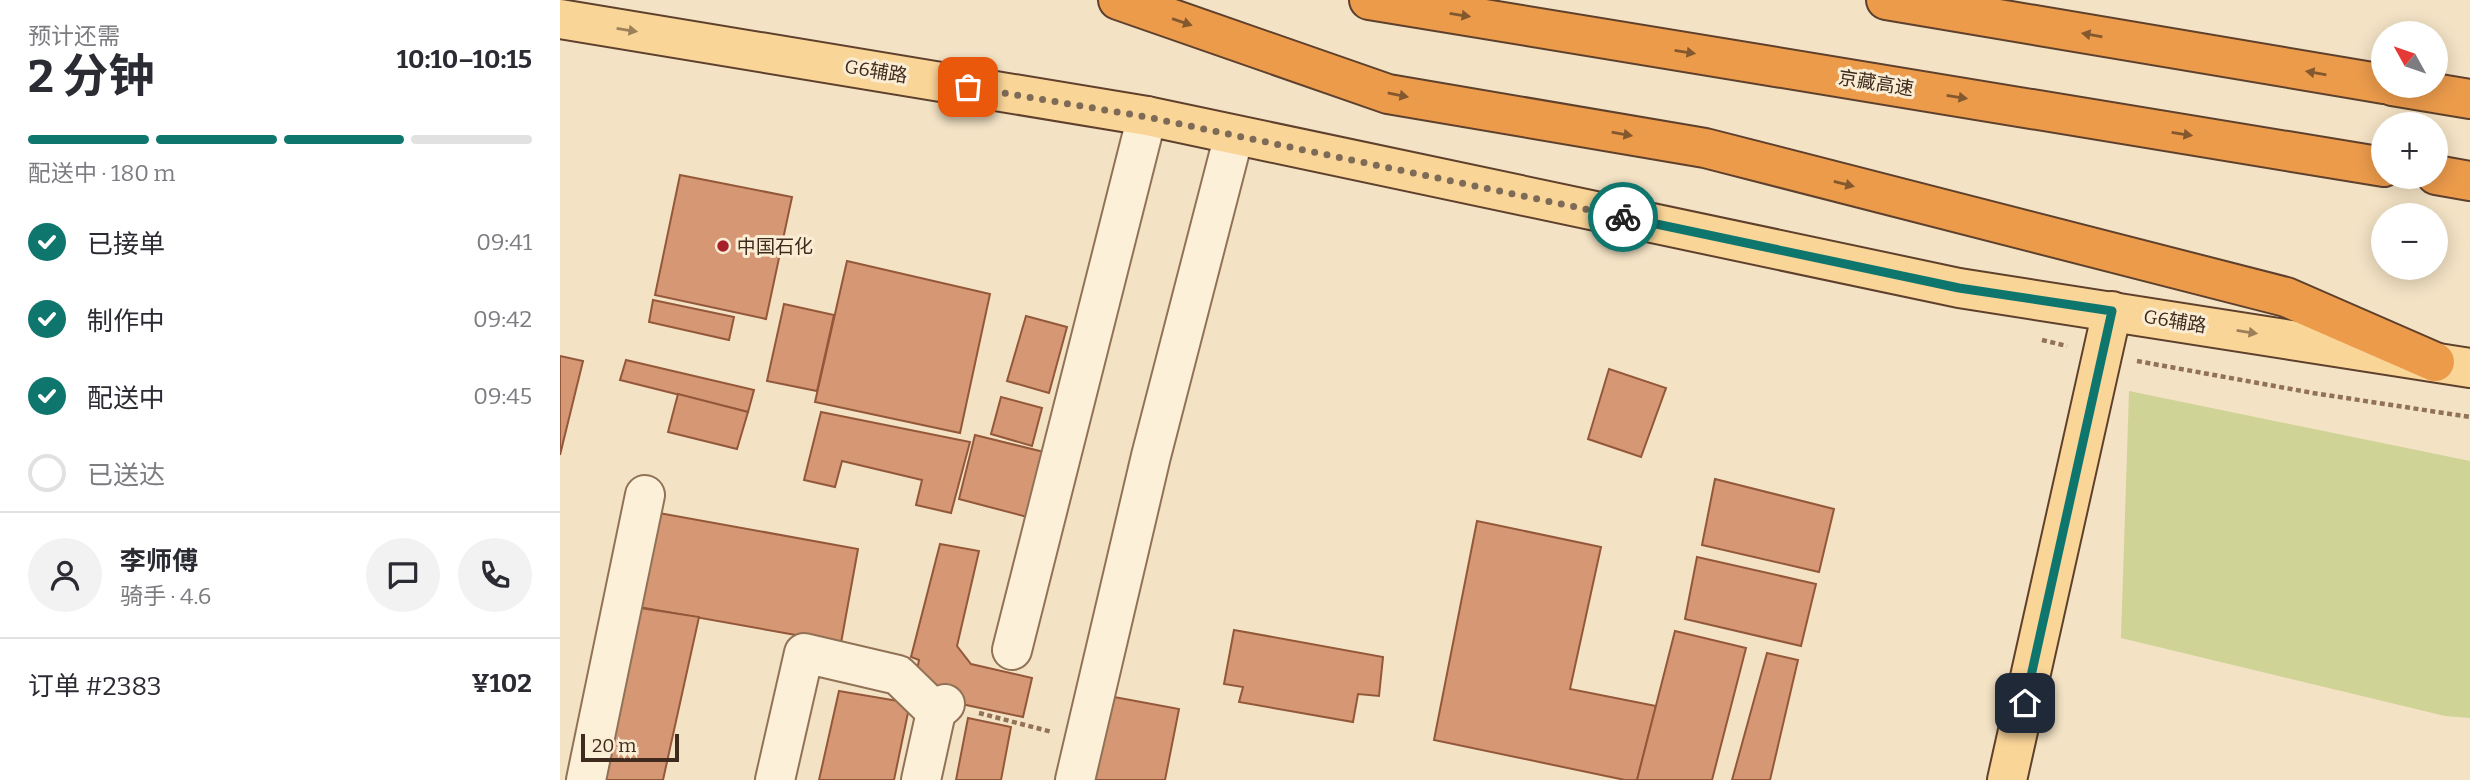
<!DOCTYPE html>
<html lang="zh">
<head>
<meta charset="utf-8">
<style>
  :root { --surface:#fff; --page:#f2f2f3; --text:#2b2b33; --muted:#7c7c81; --line:#e1e1e2; --accent:#0f766e }
  body { margin:0; font-family:Bitter,"Noto Sans SC",serif; background:var(--page); color:var(--text); height:100vh; display:flex; flex-direction:column; font-size:26px; white-space:nowrap }
  * { box-sizing:border-box; margin:0 }
  p { font-size:23px; color:var(--muted) }
  .icon { flex:none; width:38px; height:38px; fill:none; stroke:currentColor; stroke-width:2; stroke-linecap:round; stroke-linejoin:round }
  .map { position:relative; flex:1; overflow:hidden }
  .sheet { display:flex; flex-direction:column; background:var(--surface); width:560px }
  .sheet>* { flex:none }
  .needle { width:46px; rotate:310deg }
  .controls { position:absolute; left:1811px; top:21px; display:grid; gap:14px }
  .controls a { display:grid; place-items:center; width:77px; height:77px; border-radius:50%; background:var(--surface); box-shadow:0 4px 18px #0003; font-size:35px }
  .scale { position:absolute; left:21px; bottom:18px; width:98px; box-sizing:border-box; padding-left:7px; border:4px solid #3f2b1d; border-top:0; font-size:19px; line-height:24px; white-space:nowrap; color:#3f2b1d; -webkit-text-stroke:5px #faedd4; paint-order:stroke }
  .pin { position:absolute; display:grid; place-items:center; width:60px; height:60px; color:#fff; margin:-30px; border-radius:14px; box-shadow:0 4px 10px #0006 }
  .courier { position:absolute; display:grid; place-items:center; width:70px; height:70px; margin:-35px; border:5px solid #0f766e; border-radius:50%; background:#fff; color:#222; box-shadow:0 2px 9px #0007 }
  .head em { font-style:normal; font-weight:700 }
  .head div { display:flex; flex-direction:column-reverse }
  .head { display:flex; align-items:center; justify-content:space-between; height:119px; padding:0 28px }
  h1 { font-size:46px; font-weight:700; line-height:52px }
  .bar { display:grid; grid-template-columns:repeat(4,1fr); gap:10px 7px; align-content:center; height:84px; padding:0 28px }
  .bar i { height:9px; border-radius:5px; background:var(--line) }
  .bar .selected { background:var(--accent) }
  .bar p { grid-column:span 4 }
  .line { display:flex; align-items:center; gap:18px; padding:0 28px; border-top:2px solid var(--line) }
  .line div { flex:1 }
  .round { display:grid; place-items:center; flex:none; width:74px; height:74px; border-radius:37px; background:var(--page) }
  ol { padding:0 28px; list-style:none }
  li { display:flex; align-items:center; gap:21px; height:77px }
  li p { margin-inline-start:auto }
  li .icon { padding:7px; border-radius:50%; background:var(--accent); color:#fff; stroke-width:4 }
  li:last-child { color:var(--muted) }
  li i { width:38px; height:38px; border:4px solid var(--line); border-radius:50% }
  main { display:flex; flex:1; min-height:0 }
  .map>svg:first-child { display:block }
</style>
</head>
<body>
<main>
<section class="sheet">
<div class="head"><div><h1>2 分钟</h1><p>预计还需</p></div><em>10:10–10:15</em></div>
<div class="bar"><i class="selected"></i><i class="selected"></i><i class="selected"></i><i></i><p>配送中 · 180 m</p></div>
<ol>
<li><svg class="icon" aria-label="check" viewBox="0 0 24 24"><path d="M5 12l5 5 9-10"/></svg>已接单<p>09:41</p></li>
<li><svg class="icon" aria-label="check" viewBox="0 0 24 24"><path d="M5 12l5 5 9-10"/></svg>制作中<p>09:42</p></li>
<li><svg class="icon" aria-label="check" viewBox="0 0 24 24"><path d="M5 12l5 5 9-10"/></svg>配送中<p>09:45</p></li>
<li><i></i>已送达</li>
</ol>
<div class="line" style="height:126px"><a class="round"><svg class="icon" aria-label="person" viewBox="0 0 24 24"><circle cx="12" cy="8" r="4"/><path d="M4 21q1-7 8-7t8 7"/></svg></a><div><b>李师傅</b><p>骑手 · 4.6</p></div><a class="round"><svg class="icon" aria-label="chat" viewBox="0 0 24 24"><path d="M4 5h16v11H9l-5 4z"/></svg></a><a class="round"><svg class="icon" aria-label="phone" viewBox="0 0 24 24"><path d="M5 4h4l2 5-3 2q2 4 5 5l2-3 5 2v4C11 20 4 13 5 4z"/></svg></a></div>
<div class="line" style="height:91px"><div>订单 #2383</div><b>¥102</b></div>
</section>
<div class="map">
<svg width="1910" height="780" viewBox="0 0 1910 780">
  <rect width="100%" height="100%" fill="#f3e2c4"/>
  <path fill="#d0d396" d="M1569 391 1910 461V718L1885 716 1561 638Z"/>
  <g fill="#d69775" stroke="#93583a" stroke-width="2">
    <path d="M120 175 232 197 206 319 95 295Z"/>
    <path d="M287 261 430 294 400 433 255 402Z"/>
    <path d="M93 300 174 317 169 340 89 322Z"/>
    <path d="M224 304 274 315 257 391 207 381Z"/>
    <path d="M466 316 507 327 489 393 447 381Z"/>
    <path d="M0 356 23 361 0 455Z"/>
    <path d="M66 360 194 390 188 412 60 380Z"/>
    <path d="M1049 369 1106 388 1081 457 1028 439Z"/>
    <path d="M118 394 188 412 177 449 108 432Z"/>
    <path d="M441 397 482 408 472 446 431 434Z"/>
    <path d="M261 412 410 442 391 513 356 505 362 480 282 461 275 487 244 480Z"/>
    <path d="M415 435 488 453 471 518 399 499Z"/>
    <path d="M1155 479 1274 509 1259 572 1142 545Z"/>
    <path d="M99 513 298 549 281 643 79 607Z"/>
    <path d="M917 521 1041 547 1010 689 1096 706 1077 780H1065L874 740Z"/>
    <path d="M380 544 419 551 397 646 411 664 472 678 463 717 373 698 357 670 359 660 351 657Z"/>
    <path d="M1137 557 1256 584 1241 646 1125 619Z"/>
    <path d="M74 607 139 617 103 780H35Z"/>
    <path d="M674 630 823 657 819 696 798 694 793 722 679 702 683 687 664 684Z"/>
    <path d="M1115 631 1186 648 1152 780H1077Z"/>
    <path d="M1207 653 1238 660 1210 780H1172Z"/>
    <path d="M279 691 350 703 334 780H259Z"/>
    <path d="M538 694 619 709 605 780H522Z"/>
    <path d="M408 718 451 727 441 780H396Z"/>
  </g>
  <g fill="none" stroke-linecap="round" stroke-linejoin="round">
    <defs>
      <g id="minor">
        <path d="M452 650 587 116"/>
        <path d="M26 780 85 495"/>
        <path d="M215 780 244 653 338 675 376 712"/>
        <path d="M361 780 376 712 385 704"/>
        <path d="M515 780 591 456 674 135"/>
      </g>
      <g id="major">
        <path d="M0 19 587 116 1399 288 1910 368"/>
        <path d="M1447 780 1552 311"/>
      </g>
      <g id="highway">
        <path d="M558 0 828 94 1145 148 1726 297 1875 362"/>
        <path d="M809 0 1824 167"/>
        <path d="M1326 0 1824 84"/>
        <path d="M1832 86 1910 99"/>
        <path d="M1876 175 1910 181"/>
      </g>
    </defs>
    <use href="#minor" stroke="#917257" stroke-width="42"/>
    <use href="#major" stroke="#5e402c" stroke-width="42"/>
    <use href="#highway" stroke="#5e402c" stroke-width="42"/>
    <g stroke="#917257" stroke-width="4.5" stroke-dasharray="5 3.5" stroke-linecap="butt">
      <path d="M1482 340 1507 346"/>
      <path d="M1577 361 1753 393 1910 417"/>
      <path d="M419 713 492 732"/>
    </g>
    <use href="#minor" stroke="#fdf0d9" stroke-width="38"/>
    <use href="#major" stroke="#fad598" stroke-width="38"/>
    <use href="#highway" stroke="#ec9b4b" stroke-width="38"/>
  </g>
  <defs><path id="oneway-solid" d="M-6-.8H1V-3.2L6.5 0L1 3.2V.8H-6Z" transform="scale(1.75)"/></defs>
  <g fill="#84582f">
    <use href="#oneway-solid" transform="translate(900 15) rotate(9)"/>
    <use href="#oneway-solid" transform="translate(622 22) rotate(19)"/>
    <use href="#oneway-solid" transform="translate(1532 35) rotate(-170)"/>
    <use href="#oneway-solid" transform="translate(1125 52) rotate(9)"/>
    <use href="#oneway-solid" transform="translate(1756 73) rotate(-170)"/>
    <use href="#oneway-solid" transform="translate(838 95) rotate(11)"/>
    <use href="#oneway-solid" transform="translate(1397 97) rotate(9)"/>
    <use href="#oneway-solid" transform="translate(1062 134) rotate(10)"/>
    <use href="#oneway-solid" transform="translate(1622 134) rotate(9)"/>
    <use href="#oneway-solid" transform="translate(1284 184) rotate(14)"/>
  </g>
  <g fill="#9c805a">
    <use href="#oneway-solid" transform="translate(67 30) rotate(9)"/>
    <use href="#oneway-solid" transform="translate(1687 332) rotate(9)"/>
  </g>
  <g fill="none" stroke-linecap="round" stroke-linejoin="round">
    <path stroke="#7e6b57" stroke-width="7" stroke-dasharray="0 12.6" d="M408 87 587 117 1063 217"/>
    <path stroke="#0f766e" stroke-width="9" d="M1063 217 1399 288 1552 311 1465 703"/>
  </g>
  <circle fill="#a72029" stroke="#faedd4" stroke-width="2.5" cx="163" cy="246" r="7"/>
  <g text-anchor="middle" dominant-baseline="central" stroke-width="6" stroke-linejoin="round" paint-order="stroke">
    <g font-size="19" fill="#3f2b1d" stroke="#faedd4">
      <text transform="translate(316 71) rotate(9)">G6辅路</text>
      <text transform="translate(1316 83) rotate(9)">京藏高速</text>
      <text transform="translate(1615 321) rotate(9)">G6辅路</text>
    </g>
    <g font-size="19" fill="#3f2b1d" stroke="#faedd4" text-anchor="start">
      <text x="177" y="246">中国石化</text>
    </g>
  </g>
</svg>
<div class="controls">
<a><svg class="needle" viewBox="-14 -14 28 28"><path d="M0-13l5 13h-10z" fill="#e53935"/><path d="M0 13l5-13h-10z" fill="#7c7c81"/></svg></a>
<a>+</a>
<a>−</a>
</div>
<div class="scale">20 m</div>
<div class="pin" style="left:408px;top:87px;background:#ea580c"><svg class="icon" aria-label="bag" viewBox="0 0 24 24"><path d="M5 8h14l-1 12H6zM9 8a3 3 0 0 1 6 0"/></svg></div>
<div class="pin" style="left:1465px;top:703px;background:#1f2937"><svg class="icon" aria-label="home" viewBox="0 0 24 24"><path d="M3 11l9-7 9 7M6 9v11h12V9"/></svg></div>
<div class="courier" style="left:1063px;top:217px"><svg class="icon" aria-label="bike" viewBox="0 0 24 24"><circle cx="6" cy="16" r="4"/><circle cx="18" cy="16" r="4"/><path d="M6 16l4-8h5l3 8M10 8l3 8H6M13 5h3"/></svg></div>
</div>
</main>
</body>
</html>
